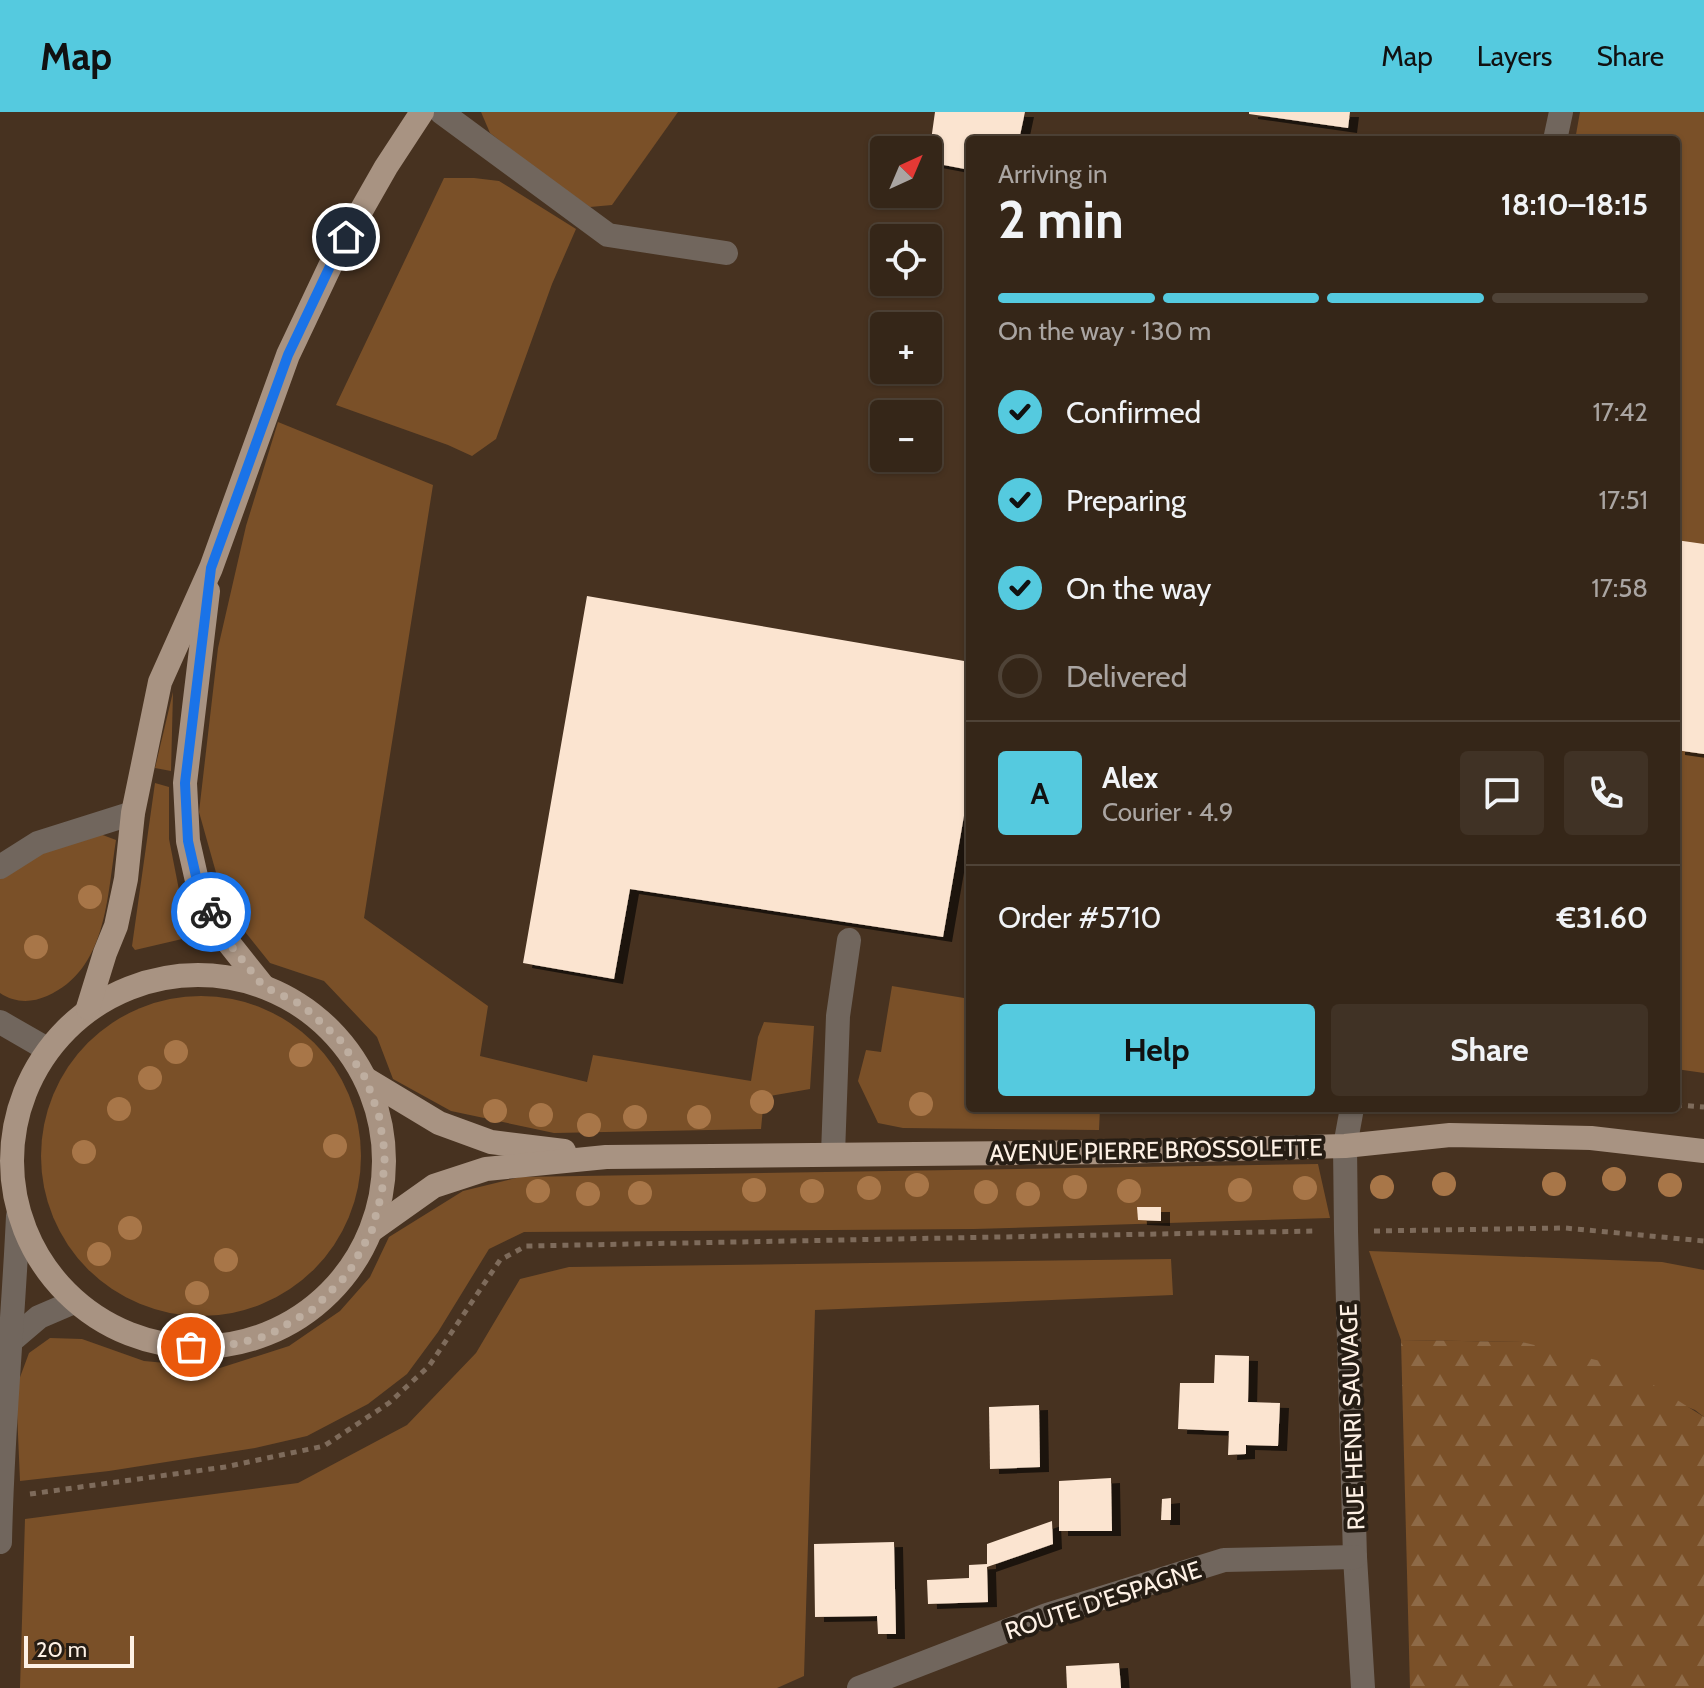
<!DOCTYPE html>
<html lang="en">
<head>
<meta charset="utf-8">
<style>
  :root { --surface:#352618; --page:#403225; --text:#f1f3f6; --muted:#aaa5a2; --line:#4f4337; --accent:#55cadf }
  body { margin:0; font-family:Cabin,sans-serif; background:var(--page); color:var(--text); height:100vh; display:flex; flex-direction:column; font-size:30px; white-space:nowrap }
  * { box-sizing:border-box; margin:0 }
  p { font-size:26px; color:var(--muted) }
  .icon { flex:none; width:44px; height:44px; fill:none; stroke:currentColor; stroke-width:2; stroke-linecap:round; stroke-linejoin:round }
  .map { position:relative; flex:1; overflow:hidden }
  .details { position:absolute; left:966px; top:24px; width:714px; height:976px; display:flex; flex-direction:column; background:var(--surface); border-radius:8px; box-shadow:0 2px 6px #0004,0 0 0 2px var(--line) }
  .details>* { flex:none }
  .needle { width:52px; rotate:44deg }
  .fabs { position:absolute; left:870px; top:24px; display:grid; gap:16px }
  .fabs a { display:grid; place-items:center; width:72px; height:72px; border-radius:8px; background:var(--surface); box-shadow:0 2px 6px #0004,0 0 0 2px var(--line); font-size:40px }
  .scale { position:absolute; left:24px; bottom:20px; width:110px; box-sizing:border-box; padding-left:8px; border:4px solid #fef1e5; border-top:0; font-size:22px; line-height:28px; white-space:nowrap; color:#fef1e5; -webkit-text-stroke:6px #261d14; paint-order:stroke }
  .pin { position:absolute; display:grid; place-items:center; width:68px; height:68px; color:#fff; margin:-34px; border:4px solid #fff; border-radius:50%; box-shadow:0 2px 8px #0007 }
  .courier { position:absolute; display:grid; place-items:center; width:80px; height:80px; margin:-40px; border:6px solid #1a73e8; border-radius:50%; background:#fff; color:#222; box-shadow:0 2px 10px #0007 }
  .head em { font-style:normal; font-weight:700 }
  .head div { display:flex; flex-direction:column-reverse }
  .head { display:flex; align-items:center; justify-content:space-between; height:136px; padding:0 32px }
  h1 { font-size:52px; font-weight:700; line-height:60px }
  .bar { display:grid; grid-template-columns:repeat(4,1fr); gap:12px 8px; align-content:center; height:96px; padding:0 32px }
  .bar i { height:10px; border-radius:6px; background:var(--line) }
  .bar .selected { background:var(--accent) }
  .bar p { grid-column:span 4 }
  .line { display:flex; align-items:center; gap:20px; padding:0 32px; border-top:2px solid var(--line) }
  .line div { flex:1 }
  .round { display:grid; place-items:center; flex:none; width:84px; height:84px; border-radius:8px; background:var(--page) }
  ol { padding:0 32px; list-style:none }
  li { display:flex; align-items:center; gap:24px; height:88px }
  li p { margin-inline-start:auto }
  li .icon { padding:8px; border-radius:50%; background:var(--accent); color:#111; stroke-width:4 }
  li:last-child { color:var(--muted) }
  li i { width:44px; height:44px; border:4px solid var(--line); border-radius:50% }
  .action { display:flex; gap:16px; margin-top:auto; padding:16px 32px }
  .action a { flex:1; height:92px; border-radius:8px; background:var(--accent); color:#111; font-size:32px; font-weight:700; line-height:92px; text-align:center }
  .action a+a { background:var(--page); color:var(--text) }
  header { display:flex; align-items:center; gap:48px; box-sizing:border-box; height:112px; padding:0 40px; background:var(--accent); color:#111 }
  header strong { font-size:38px }
  nav { display:flex; gap:44px; margin-inline-start:auto; font-size:28px }
  .map>svg:first-child { display:block }
</style>
</head>
<body>
<header>
<strong>Map</strong>
<nav><a>Map</a><a>Layers</a><a>Share</a></nav>
</header>
<div class="map">
<svg width="1704" height="1576" viewBox="0 0 1704 1576">
  <defs>
    <pattern id="forest-firs" width="22" height="20" patternUnits="userSpaceOnUse" patternTransform="scale(2)"><rect width="22" height="20" fill="#7a5028"/><path d="M5 1l3.5 6h-7zM16 11l3.5 6h-7z" fill="#8e6a47"/></pattern>
    <filter id="shadow"><feDropShadow dx="9" dy="5" stdDeviation="0" flood-color="#0009"/></filter>
  </defs>
  <rect width="100%" height="100%" fill="#473220"/>
  <g fill="#7a5028">
    <path d="M481 0H678L612 93 590 95 537 58 490 21Z"/>
    <path d="M1580 0H1704V961L1676 957V28H1575Z"/>
    <path d="M444 66H474L499 69 576 117 552 172 496 327 472 344 448 333 336 293Z"/>
    <path d="M278 310 433 373 364 806 488 894 480 944 587 970 593 943 751 969 758 925 764 910 814 914 810 977 764 985 761 1017 554 1021 451 999 393 967 377 925 324 869 270 851 226 796 199 700 218 536 246 414Z"/>
    <path d="M173 580 171 659 155 656Z"/>
    <path d="M155 671 169 675V727L179 778 197 817 195 824 135 838 132 834Z"/>
    <path d="M92 719 116 728C107 785 107 858 47 884 31 891 15 891 0 881V764L43 737Z"/>
    <path d="M892 874 970 887V996H1100L1099 1018 903 1016 878 1011 858 969 866 938 881 940Z"/>
    <circle cx="201" cy="1044" r="160"/>
    <path d="M1318 1052 1330 1106 974 1117 524 1120 489 1137 438 1220 407 1262 368 1292 307 1324 255 1336 109 1359 20 1369 16 1276 29 1241 50 1226 82 1227 144 1249 220 1256 289 1234 340 1199 370 1165 389 1125 463 1079 520 1065Z"/>
    <path d="M1369 1139 1662 1150 1704 1158V1305L1695 1298 1522 1230 1401 1228Z"/>
    <path d="M1171 1147 1173 1183 815 1198 804 1564 777 1576H20L25 1407 298 1371 407 1313 476 1241 520 1167 569 1155Z"/>
  </g>
  <path fill="url(#forest-firs)" d="M1401 1228 1522 1230 1625 1255 1704 1305V1576H1410Z"/>
  <g fill="#fbe4d0" filter="url(#shadow)">
    <path d="M935 0H1025L1019 28H970V58L928 50Z"/>
    <path d="M1249 0H1350L1348 16 1249 2Z"/>
    <path d="M1676 428 1704 432V642L1676 638Z"/>
    <path d="M587 484 970 550V669L943 825 630 777 614 867 523 851Z"/>
    <path d="M1137 1095H1161V1109L1138 1108Z"/>
    <path d="M1215 1243 1249 1244 1248 1290 1280 1291 1278 1334 1246 1333V1342L1228 1343 1229 1319 1178 1317 1180 1271H1214Z"/>
    <path d="M1039 1293 1040 1355 990 1357 989 1295Z"/>
    <path d="M1111 1366 1112 1419H1059V1369Z"/>
    <path d="M1171 1386V1408H1161L1162 1387Z"/>
    <path d="M1052 1409 1053 1432 987 1455 988 1490 928 1492 927 1468 969 1466V1453L987 1452V1432Z"/>
    <path d="M894 1430 896 1522H878L877 1504 815 1505 814 1432Z"/>
    <path d="M1119 1551 1121 1576H1067L1066 1554Z"/>
  </g>
  <g fill="none" stroke-linecap="round" stroke-linejoin="round">
    <g stroke="#7e6b5b" stroke-width="5" stroke-dasharray="6 6" stroke-linecap="butt">
      <path d="M1676 993 1704 995"/>
      <path d="M1374 1119 1565 1116 1704 1129"/>
      <path d="M30 1382 225 1355 324 1334 389 1291 429 1254 500 1148 526 1134 1316 1119"/>
    </g>
    <g stroke="#71665d" stroke-width="24">
      <path d="M441 0 608 123 726 141"/>
      <path d="M1555 28 1561 0"/>
      <path d="M0 755 38 731 133 701"/>
      <path d="M0 910 47 937"/>
      <path d="M1352 996 1345 1034 1346 1119 1355 1445 1363 1576"/>
      <path d="M833 1042 838 904 849 828"/>
      <path d="M12 1228 39 1205 74 1190"/>
      <path d="M0 1430C2 1321 13 1213 18 1104"/>
      <path d="M859 1576 1047 1503 1224 1448 1355 1445"/>
    </g>
    <g stroke="#a89382" stroke-width="24">
      <path d="M208 479 185 671 188 729 200 782 228 830 263 874"/>
      <circle cx="198" cy="1049" r="186"/>
      <path d="M88 896 105 841 116 814 126 767 133 701 160 570 211 456 288 243 333 148 386 55 422 0"/>
      <path d="M366 967 439 1011 491 1030 564 1039"/>
      <path d="M372 1118 434 1074 486 1057 606 1045 1113 1040 1345 1034 1450 1023 1591 1026 1704 1039"/>
    </g>
  </g>
  <g fill="#a87648">
    <circle cx="90" cy="785" r="12"/>
    <circle cx="36" cy="835" r="12"/>
    <circle cx="176" cy="940" r="12"/>
    <circle cx="301" cy="943" r="12"/>
    <circle cx="150" cy="966" r="12"/>
    <circle cx="762" cy="990" r="12"/>
    <circle cx="921" cy="992" r="12"/>
    <circle cx="119" cy="997" r="12"/>
    <circle cx="495" cy="999" r="12"/>
    <circle cx="541" cy="1003" r="12"/>
    <circle cx="635" cy="1005" r="12"/>
    <circle cx="699" cy="1005" r="12"/>
    <circle cx="589" cy="1013" r="12"/>
    <circle cx="335" cy="1034" r="12"/>
    <circle cx="84" cy="1040" r="12"/>
    <circle cx="1614" cy="1067" r="12"/>
    <circle cx="1444" cy="1072" r="12"/>
    <circle cx="1554" cy="1072" r="12"/>
    <circle cx="917" cy="1073" r="12"/>
    <circle cx="1670" cy="1073" r="12"/>
    <circle cx="1075" cy="1075" r="12"/>
    <circle cx="1382" cy="1075" r="12"/>
    <circle cx="869" cy="1076" r="12"/>
    <circle cx="1305" cy="1076" r="12"/>
    <circle cx="754" cy="1078" r="12"/>
    <circle cx="1240" cy="1078" r="12"/>
    <circle cx="538" cy="1079" r="12"/>
    <circle cx="812" cy="1079" r="12"/>
    <circle cx="1129" cy="1079" r="12"/>
    <circle cx="986" cy="1080" r="12"/>
    <circle cx="640" cy="1081" r="12"/>
    <circle cx="588" cy="1082" r="12"/>
    <circle cx="1028" cy="1082" r="12"/>
    <circle cx="130" cy="1116" r="12"/>
    <circle cx="99" cy="1142" r="12"/>
    <circle cx="226" cy="1148" r="12"/>
    <circle cx="197" cy="1181" r="12"/>
  </g>
  <g fill="none" stroke-linecap="round" stroke-linejoin="round">
    <path stroke="#beaea0" stroke-width="8" stroke-dasharray="0 14.4" d="M191 1235 217 1236 267 1224 312 1198 348 1162 372 1118 382 1080 385 1042 379 1004 366 967 340 928 302 893 263 874 228 830 211 800"/>
    <path stroke="#1a73e8" stroke-width="10" d="M211 800 200 782 188 729 185 671 211 456 288 243 333 148 346 125"/>
  </g>
  <g text-anchor="middle" dominant-baseline="central" stroke-width="8" stroke-linejoin="round" paint-order="stroke">
    <g font-size="24" fill="#fef1e5" stroke="#261d14">
      <text transform="translate(1156 1038) rotate(-1)">AVENUE PIERRE BROSSOLETTE</text>
      <text transform="translate(1352 1305) rotate(-92)">RUE HENRI SAUVAGE</text>
      <text transform="translate(1103 1488) rotate(-18)">ROUTE D'ESPAGNE</text>
    </g>
  </g>
</svg>
<div class="fabs">
<a><svg class="needle" viewBox="-14 -14 28 28"><path d="M0-13l5 13h-10z" fill="#e53935"/><path d="M0 13l5-13h-10z" fill="#aaa5a2"/></svg></a>
<a><svg class="icon" aria-label="locate" viewBox="0 0 24 24"><circle cx="12" cy="12" r="6"/><path d="M12 2v4M12 18v4M2 12h4M18 12h4"/></svg></a>
<a>+</a>
<a>−</a>
</div>
<div class="scale">20 m</div>
<div class="pin" style="left:191px;top:1235px;background:#ea580c"><svg class="icon" aria-label="bag" viewBox="0 0 24 24"><path d="M5 8h14l-1 12H6zM9 8a3 3 0 0 1 6 0"/></svg></div>
<div class="pin" style="left:346px;top:125px;background:#1f2937"><svg class="icon" aria-label="home" viewBox="0 0 24 24"><path d="M3 11l9-7 9 7M6 9v11h12V9"/></svg></div>
<div class="courier" style="left:211px;top:800px"><svg class="icon" aria-label="bike" viewBox="0 0 24 24"><circle cx="6" cy="16" r="4"/><circle cx="18" cy="16" r="4"/><path d="M6 16l4-8h5l3 8M10 8l3 8H6M13 5h3"/></svg></div>
<section class="details">
<div class="head"><div><h1>2 min</h1><p>Arriving in</p></div><em>18:10–18:15</em></div>
<div class="bar"><i class="selected"></i><i class="selected"></i><i class="selected"></i><i></i><p>On the way · 130 m</p></div>
<ol>
<li><svg class="icon" aria-label="check" viewBox="0 0 24 24"><path d="M5 12l5 5 9-10"/></svg>Confirmed<p>17:42</p></li>
<li><svg class="icon" aria-label="check" viewBox="0 0 24 24"><path d="M5 12l5 5 9-10"/></svg>Preparing<p>17:51</p></li>
<li><svg class="icon" aria-label="check" viewBox="0 0 24 24"><path d="M5 12l5 5 9-10"/></svg>On the way<p>17:58</p></li>
<li><i></i>Delivered</li>
</ol>
<div class="line" style="height:144px"><b class="round" style="background:var(--accent);color:#111">A</b><div><b>Alex</b><p>Courier · 4.9</p></div><a class="round"><svg class="icon" aria-label="chat" viewBox="0 0 24 24"><path d="M4 5h16v11H9l-5 4z"/></svg></a><a class="round"><svg class="icon" aria-label="phone" viewBox="0 0 24 24"><path d="M5 4h4l2 5-3 2q2 4 5 5l2-3 5 2v4C11 20 4 13 5 4z"/></svg></a></div>
<div class="line" style="height:104px"><div>Order #5710</div><b>€31.60</b></div>
<div class="action"><a>Help</a><a>Share</a></div>
</section>
</div>
</body>
</html>
